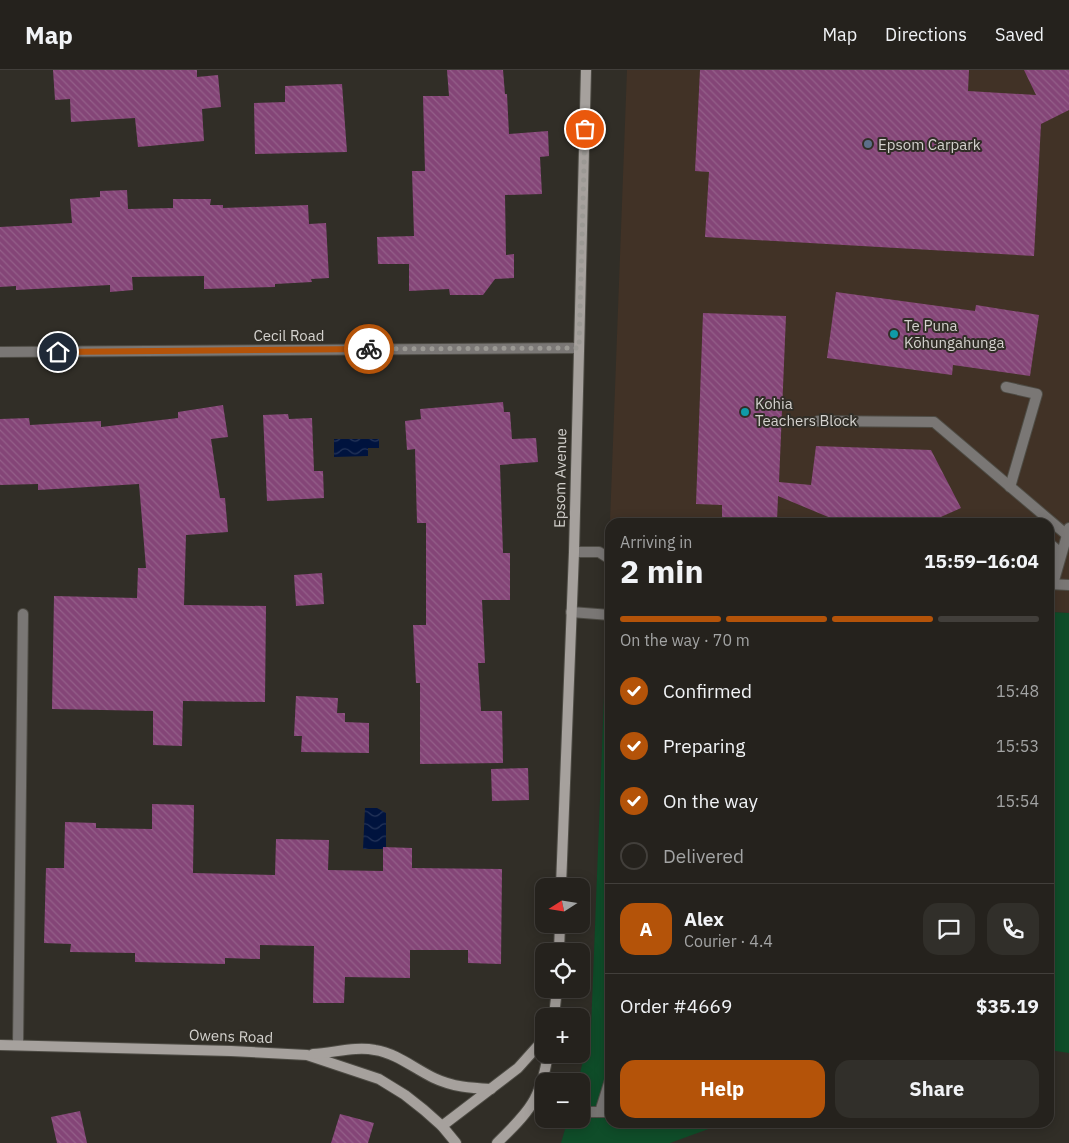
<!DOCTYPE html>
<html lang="en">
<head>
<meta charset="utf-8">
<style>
  :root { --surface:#25221d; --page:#312f2a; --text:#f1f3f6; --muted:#a3a4a4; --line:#423f3b; --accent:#b45309 }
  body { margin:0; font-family:"IBM Plex Sans",sans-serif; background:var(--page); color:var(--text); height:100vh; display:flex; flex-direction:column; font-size:19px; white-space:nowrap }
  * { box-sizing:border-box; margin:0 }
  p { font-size:16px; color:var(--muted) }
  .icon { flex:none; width:28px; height:28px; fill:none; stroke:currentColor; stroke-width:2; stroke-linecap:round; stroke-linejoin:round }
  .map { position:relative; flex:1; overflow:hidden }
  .panel { position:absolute; left:605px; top:448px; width:449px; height:610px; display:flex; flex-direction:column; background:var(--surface); border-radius:15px; box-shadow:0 2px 12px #0003,0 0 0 1px var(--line) }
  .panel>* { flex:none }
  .needle { width:32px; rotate:258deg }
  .buttons { position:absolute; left:535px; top:808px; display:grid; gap:10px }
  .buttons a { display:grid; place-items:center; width:55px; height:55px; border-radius:10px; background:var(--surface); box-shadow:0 2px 12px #0003,0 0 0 1px var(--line); font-size:25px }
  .pin { position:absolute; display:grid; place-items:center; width:42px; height:42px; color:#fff; margin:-21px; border:2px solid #fff; border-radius:50%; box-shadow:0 1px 5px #0007 }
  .courier { position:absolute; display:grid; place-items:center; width:50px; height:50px; margin:-25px; border:4px solid #b45309; border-radius:50%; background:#fff; color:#222; box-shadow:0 1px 6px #0007 }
  .head em { font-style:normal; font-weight:700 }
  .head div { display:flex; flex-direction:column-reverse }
  .head { display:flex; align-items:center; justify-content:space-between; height:85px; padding:0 15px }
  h1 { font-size:32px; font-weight:700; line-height:38px }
  .bar { display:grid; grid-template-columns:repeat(4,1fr); gap:8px 5px; align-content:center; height:60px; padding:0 15px }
  .bar i { height:6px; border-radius:4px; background:var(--line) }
  .bar .current { background:var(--accent) }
  .bar p { grid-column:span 4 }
  .line { display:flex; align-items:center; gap:12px; padding:0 15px; border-top:1px solid var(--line) }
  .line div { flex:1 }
  .round { display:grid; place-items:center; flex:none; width:52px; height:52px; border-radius:15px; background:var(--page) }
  ol { padding:0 15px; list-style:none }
  li { display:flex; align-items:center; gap:15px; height:55px }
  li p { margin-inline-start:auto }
  li .icon { padding:5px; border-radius:50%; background:var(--accent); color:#fff; stroke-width:4 }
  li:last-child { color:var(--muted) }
  li i { width:28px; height:28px; border:2px solid var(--line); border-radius:50% }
  .button { display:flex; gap:10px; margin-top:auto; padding:10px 15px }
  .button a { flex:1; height:58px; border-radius:15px; background:var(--accent); color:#fff; font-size:20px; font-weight:700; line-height:58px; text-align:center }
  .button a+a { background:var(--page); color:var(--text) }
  header { display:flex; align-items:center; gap:30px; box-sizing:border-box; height:70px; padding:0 25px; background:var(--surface); border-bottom:1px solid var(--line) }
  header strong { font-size:24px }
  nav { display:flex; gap:28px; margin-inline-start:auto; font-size:18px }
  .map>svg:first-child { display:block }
</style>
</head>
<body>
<header>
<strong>Map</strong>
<nav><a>Map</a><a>Directions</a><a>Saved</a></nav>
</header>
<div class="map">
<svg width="1069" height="1073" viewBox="0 0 1069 1073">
  <defs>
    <pattern id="water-waves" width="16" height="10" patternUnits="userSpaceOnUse" patternTransform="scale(1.25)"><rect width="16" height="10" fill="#00133e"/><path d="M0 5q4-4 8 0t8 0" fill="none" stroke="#243459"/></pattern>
    <pattern id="building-back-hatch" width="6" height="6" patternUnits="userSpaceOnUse" patternTransform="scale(1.25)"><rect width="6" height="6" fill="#844577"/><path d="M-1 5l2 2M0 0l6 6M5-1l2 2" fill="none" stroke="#945f89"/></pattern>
  </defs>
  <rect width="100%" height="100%" fill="#312e27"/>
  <path fill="#413226" d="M627 0H1069V543L1049 542V452H610Z"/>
  <g fill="#0f4d29">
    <path d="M608 524H610V1052L725 1053 670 1073H561L568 1049H581V1011H578L591 959Z"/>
    <path d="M1049 542 1069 543V983L1049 980Z"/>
  </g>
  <g fill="url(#water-waves)">
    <path d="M334 369H379V378H368V386L334 387Z"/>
    <path d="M365 738H377L386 743V779H363Z"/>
  </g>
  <g fill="url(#building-back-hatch)">
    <path d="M53 0H197V7L218 5 221 37 202 39 204 71 138 77 135 48 71 52 70 29 55 30Z"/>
    <path d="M447 0H503L505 24H507L509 64 548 61 549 86 540 87 542 124 505 125 506 185 514 184V208L495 209 483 225H450L449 219 409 221V194H378L377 167 414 166 412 101H425L423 26H449Z"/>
    <path d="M700 0H969L968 21 1036 25 1024 0H1069V40L1041 54 1034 186 705 167 709 102 695 101Z"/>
    <path d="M342 14 347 82 255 84 254 33 285 32V16Z"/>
    <path d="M127 120 128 139 173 138V129H211L210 135H223V138L308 135 309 154 326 153 329 208 311 209 312 212 275 214V217L204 219V206L132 207 133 220 110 222V215L16 220V216L0 217V157L72 153 70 129 100 127V121Z"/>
    <path d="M836 222 975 241 976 235 1039 245 1030 306 953 295 952 305 827 288Z"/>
    <path d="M703 243 786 246 779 412 811 415 816 376 931 380 961 438 934 450 914 452H850L833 449 778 426 777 452 722 451V435L696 434Z"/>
    <path d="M503 332 504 342H510L512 369 536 368 538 392 500 395 503 483H510V530H482L485 593H478L481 641H502L503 693 420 694V613H416L413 555H426V453H417L415 379 407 380 405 351 421 349 420 339Z"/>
    <path d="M223 335 228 367 211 369 220 428H225L228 462 186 465 184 535 266 536 265 632 183 631 182 676 153 675V641L52 639 54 526 137 528 138 498H146L139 414 38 420V414L0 415V349L29 348 30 355 101 351V357L178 348V342Z"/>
    <path d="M288 344 289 349 312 348 314 401H323L324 428 267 431 263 345Z"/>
    <path d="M322 503 324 534 296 536 294 505Z"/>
    <path d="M296 626 338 628 337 643H345V652L369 653V683L301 682 302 666H294Z"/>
    <path d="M528 698 529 730 492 731 491 699Z"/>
    <path d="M152 734 194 735 193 803 275 805 276 769 329 770 328 800 383 801V777L412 778V798L502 799 501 894 468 893V880H410V908L345 907 344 933H313L314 876 260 875V889L225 888V894L135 892V883L70 882 71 874 44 873 46 798H64L65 752 96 753V758L152 759Z"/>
    <path d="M80 1041 87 1073H57L51 1047Z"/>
    <path d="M340 1044 374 1053 368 1073H331Z"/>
  </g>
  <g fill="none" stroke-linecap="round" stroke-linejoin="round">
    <defs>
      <g id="lane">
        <path d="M1006 317 1037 324 1010 417"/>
        <path d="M818 351 934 352 1067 465"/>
        <path d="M1049 473 1056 479 1059 491"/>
        <path d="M574 482H599L610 489"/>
        <path d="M1049 514 1069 515"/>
        <path d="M1053 514 1069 458"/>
        <path d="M571 542 610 545"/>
        <path d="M18 975 23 544"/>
        <path d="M537 1028 544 1031"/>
        <path d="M581 1042H610"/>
        <path d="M600 1042 610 1010"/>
      </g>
      <path id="street" d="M0 282 579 278"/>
      <g id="secondary">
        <path d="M561 816 574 482 586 0"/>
        <path d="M559 881 560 854"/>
        <path d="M554 946 557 919"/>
        <path d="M0 975 231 981 307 985 379 1009 405 1025 424 1040 442 1056 456 1073"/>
        <path d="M313 984C334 983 355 976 375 980 396 983 415 999 434 1008 453 1017 471 1018 491 1019"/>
        <path d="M442 1056 518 998 544 969"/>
        <path d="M497 1073C529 1042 541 1029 548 984"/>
      </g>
    </defs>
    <use href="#lane" stroke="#4e4c45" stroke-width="12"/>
    <use href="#street" stroke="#4e4c45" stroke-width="12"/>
    <use href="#secondary" stroke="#4e4c45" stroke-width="12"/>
    <use href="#lane" stroke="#7a7775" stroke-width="10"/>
    <use href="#street" stroke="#7a7775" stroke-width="10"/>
    <use href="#secondary" stroke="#a6a19d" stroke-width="10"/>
  </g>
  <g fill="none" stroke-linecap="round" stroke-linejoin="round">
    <path stroke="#9b9994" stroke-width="5" stroke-dasharray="0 9" d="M369 279 579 278 585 59"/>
    <path stroke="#b45309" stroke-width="6" d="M58 282 369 279"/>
  </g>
  <circle fill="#5c6f8a" stroke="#312e27" stroke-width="2" cx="868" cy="74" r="5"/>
  <g fill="#0f9aa8" stroke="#312e27" stroke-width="2">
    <circle cx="894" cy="264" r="5"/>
    <circle cx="745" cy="342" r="5"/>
  </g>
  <g text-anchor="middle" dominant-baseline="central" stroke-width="4" stroke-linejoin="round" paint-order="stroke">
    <g font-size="15" fill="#d4d2ce" stroke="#312e27" text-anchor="start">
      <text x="878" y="74">Epsom Carpark</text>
      <text x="904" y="255">Te Puna<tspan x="904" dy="17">Kōhungahunga</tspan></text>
      <text x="755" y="333">Kohia<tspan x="755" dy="17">Teachers Block</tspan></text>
    </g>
    <g font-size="15" fill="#d4d2ce" stroke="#312e27">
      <text x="289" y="265">Cecil Road</text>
      <text transform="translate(560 408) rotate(-89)">Epsom Avenue</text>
      <text transform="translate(231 966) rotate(2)">Owens Road</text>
    </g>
  </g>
</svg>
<div class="buttons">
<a><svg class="needle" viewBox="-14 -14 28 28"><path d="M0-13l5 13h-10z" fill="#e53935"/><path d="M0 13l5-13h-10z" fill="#a3a4a4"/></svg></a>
<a><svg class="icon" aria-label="locate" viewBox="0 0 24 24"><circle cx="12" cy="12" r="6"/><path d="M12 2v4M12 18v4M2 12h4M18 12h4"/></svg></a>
<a>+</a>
<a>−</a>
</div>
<div class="pin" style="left:585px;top:59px;background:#ea580c"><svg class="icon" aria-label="bag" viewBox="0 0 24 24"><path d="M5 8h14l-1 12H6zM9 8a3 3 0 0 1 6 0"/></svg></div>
<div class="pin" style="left:58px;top:282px;background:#1f2937"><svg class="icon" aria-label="home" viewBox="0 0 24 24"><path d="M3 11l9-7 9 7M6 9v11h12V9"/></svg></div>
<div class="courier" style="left:369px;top:279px"><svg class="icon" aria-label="bike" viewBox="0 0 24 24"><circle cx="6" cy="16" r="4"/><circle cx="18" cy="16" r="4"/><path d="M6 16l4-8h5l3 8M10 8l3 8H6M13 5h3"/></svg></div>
<section class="panel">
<div class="head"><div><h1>2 min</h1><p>Arriving in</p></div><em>15:59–16:04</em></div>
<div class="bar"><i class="current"></i><i class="current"></i><i class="current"></i><i></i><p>On the way · 70 m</p></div>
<ol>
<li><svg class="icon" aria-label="check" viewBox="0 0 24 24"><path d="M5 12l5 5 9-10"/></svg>Confirmed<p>15:48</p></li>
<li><svg class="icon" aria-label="check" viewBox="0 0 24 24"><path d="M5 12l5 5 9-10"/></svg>Preparing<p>15:53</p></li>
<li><svg class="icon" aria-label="check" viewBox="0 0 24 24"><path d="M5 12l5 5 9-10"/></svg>On the way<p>15:54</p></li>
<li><i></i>Delivered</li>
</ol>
<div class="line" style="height:90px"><b class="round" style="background:var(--accent);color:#fff">A</b><div><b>Alex</b><p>Courier · 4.4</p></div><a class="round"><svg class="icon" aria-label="chat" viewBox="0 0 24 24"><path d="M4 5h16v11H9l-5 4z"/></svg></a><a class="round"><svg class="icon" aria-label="phone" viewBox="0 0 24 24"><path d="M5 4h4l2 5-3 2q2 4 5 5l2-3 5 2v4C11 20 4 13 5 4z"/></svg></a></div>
<div class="line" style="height:65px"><div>Order #4669</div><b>$35.19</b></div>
<div class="button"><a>Help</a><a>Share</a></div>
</section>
</div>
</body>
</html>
